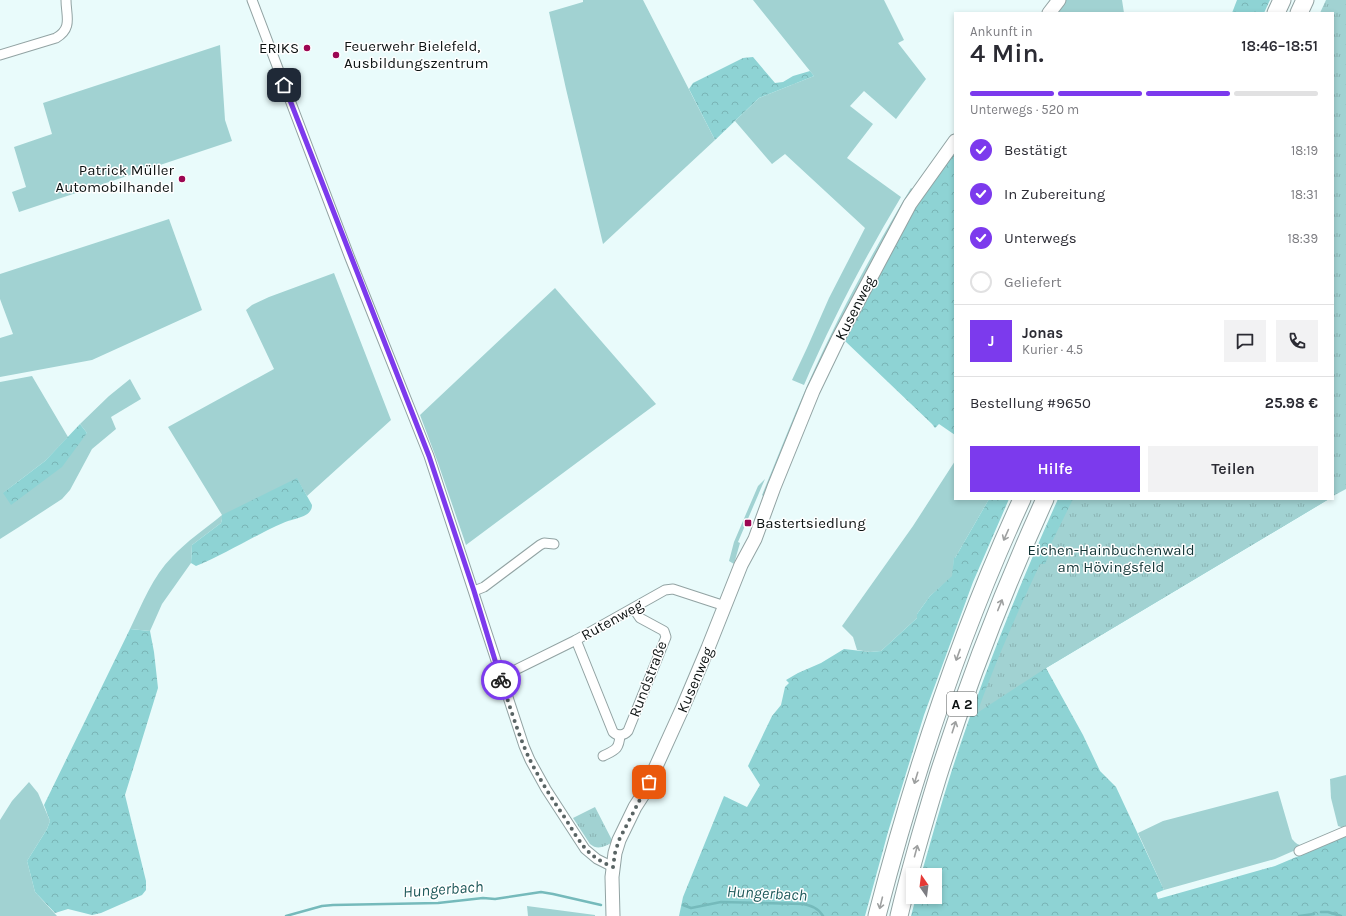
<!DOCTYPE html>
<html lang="de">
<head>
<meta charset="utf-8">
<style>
  :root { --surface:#fff; --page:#f2f2f3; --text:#2b2b33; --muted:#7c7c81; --line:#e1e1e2; --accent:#7c3aed }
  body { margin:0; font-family:Karla,sans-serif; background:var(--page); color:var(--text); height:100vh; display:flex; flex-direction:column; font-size:15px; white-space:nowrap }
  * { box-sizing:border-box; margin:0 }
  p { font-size:13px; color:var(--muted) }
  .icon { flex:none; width:22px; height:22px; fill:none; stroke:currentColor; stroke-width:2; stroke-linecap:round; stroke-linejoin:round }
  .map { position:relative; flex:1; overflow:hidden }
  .side { position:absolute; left:954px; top:12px; width:380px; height:488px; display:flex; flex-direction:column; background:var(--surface); border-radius:0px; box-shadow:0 2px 6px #0003 }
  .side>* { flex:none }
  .needle { width:26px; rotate:346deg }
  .controls { position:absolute; left:906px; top:868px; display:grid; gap:8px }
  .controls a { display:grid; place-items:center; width:36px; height:36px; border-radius:0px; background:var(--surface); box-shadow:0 2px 6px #0003; font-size:20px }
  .pin { position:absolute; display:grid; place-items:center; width:34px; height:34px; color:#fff; margin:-17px; border-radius:8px; box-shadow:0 2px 6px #0006 }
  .courier { position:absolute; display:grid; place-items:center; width:40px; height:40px; margin:-20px; border:3px solid #7c3aed; border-radius:50%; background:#fff; color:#222; box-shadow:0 1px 5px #0007 }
  .overview em { font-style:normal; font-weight:600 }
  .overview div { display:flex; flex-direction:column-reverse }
  .overview { display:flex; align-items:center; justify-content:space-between; height:68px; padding:0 16px }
  h1 { font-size:26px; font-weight:600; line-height:30px }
  .bar { display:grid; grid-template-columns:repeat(4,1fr); gap:6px 4px; align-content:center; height:48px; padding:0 16px }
  .bar i { height:5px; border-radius:3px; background:var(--line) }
  .bar .on { background:var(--accent) }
  .bar p { grid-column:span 4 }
  .line { display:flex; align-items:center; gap:10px; padding:0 16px; border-top:1px solid var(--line) }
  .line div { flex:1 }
  .round { display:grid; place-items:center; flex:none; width:42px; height:42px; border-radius:0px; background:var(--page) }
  ol { padding:0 16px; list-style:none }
  li { display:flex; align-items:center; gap:12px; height:44px }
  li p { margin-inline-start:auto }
  li .icon { padding:4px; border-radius:50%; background:var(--accent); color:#fff; stroke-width:4 }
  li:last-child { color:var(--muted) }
  li i { width:22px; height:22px; border:2px solid var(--line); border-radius:50% }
  .cta { display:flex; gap:8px; margin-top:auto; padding:8px 16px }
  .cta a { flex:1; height:46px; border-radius:0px; background:var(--accent); color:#fff; font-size:16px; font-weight:600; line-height:46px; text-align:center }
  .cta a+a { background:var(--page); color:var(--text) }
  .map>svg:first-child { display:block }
</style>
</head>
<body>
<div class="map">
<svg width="1346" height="916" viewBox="0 0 1346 916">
  <defs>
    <pattern id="forest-crowns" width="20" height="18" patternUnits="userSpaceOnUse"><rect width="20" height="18" fill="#8ed3d4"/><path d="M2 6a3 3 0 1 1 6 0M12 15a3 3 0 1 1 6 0" fill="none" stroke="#79b4b5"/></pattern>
    <pattern id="park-tufts" width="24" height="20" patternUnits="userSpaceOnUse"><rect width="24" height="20" fill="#a1d2d2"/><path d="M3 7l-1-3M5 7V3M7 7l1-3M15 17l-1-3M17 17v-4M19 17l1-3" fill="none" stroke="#89b3b3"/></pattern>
  </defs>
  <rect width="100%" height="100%" fill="#e9fbfb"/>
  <g fill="#a1d2d2">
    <path d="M583 0H643L715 140 603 244 566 89 549 12 583 2Z"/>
    <path d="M753 0H884L904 40 898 43 926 79 896 119 864 91 850 106 873 124 847 158 901 197C865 257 832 320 804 385L792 380 807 348 829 298 865 228 785 154 772 164 735 121 759 98 814 76Z"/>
    <path d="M1063 0H1122L1124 13H1054Z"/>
    <path d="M220 45 225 120 232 141 19 212 12 192 26 187 14 147 52 134 43 103Z"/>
    <path d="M911 188 914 190 764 497 762 495C777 459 791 422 807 386 837 318 873 251 911 188Z"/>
    <path d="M169 219 202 310 92 360 0 377V338L13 334 0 299V274Z"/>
    <path d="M334 273 391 420 307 496 297 479 222 519 221 523 192 545 191 563 162 604 150 631 130 629C142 604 153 576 172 557 187 541 205 529 222 515L168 427 274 369 246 310 252 305 269 297Z"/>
    <path d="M555 288 656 404 466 545 438 463 420 415Z"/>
    <path d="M32 376 68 437 45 461 3 493 87 433 80 424 109 396 130 379 141 399 111 417 116 429 92 449 70 490 62 499 19 527 0 539V382Z"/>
    <path d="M955 461V499H989L955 558H954L953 576 930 596 917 614V618L881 651 870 652 857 650 853 637 842 626 913 526Z"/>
    <path d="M765 479 738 542 740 543 734 564 729 561 734 542 758 486Z"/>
    <path d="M1346 775V827L1344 828 1338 826 1331 798 1330 779Z"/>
    <path d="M29 782 38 793 50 821 47 829 27 861 35 892 57 916H0V820L12 801Z"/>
    <path d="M1278 791 1292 839C1297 845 1300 846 1307 845L1275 859 1164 890 1138 833 1163 821Z"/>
    <path d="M527 906 595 915V916H528Z"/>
  </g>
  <g fill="url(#forest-crowns)">
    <path d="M1237 0H1270L1264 13H1232Z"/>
    <path d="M753 57 775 83 783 82 793 76 810 71 814 76 759 98 715 140 689 89 693 83 743 58Z"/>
    <path d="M955 152V435L939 424 935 428 932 424 845 341 915 208Z"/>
    <path d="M80 424 87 433 62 467 11 505 3 493 45 461Z"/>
    <path d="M297 478 312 505C312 518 293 518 283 523 253 536 226 554 196 566L191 563 192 545 221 523 222 519V515Z"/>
    <path d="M989 499H1009L973 582 924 715 888 832 865 916H679L683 897 724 796 747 807 760 785 748 766 772 716 781 705 785 687 789 683 786 680 798 673 821 663 844 649 870 652 881 651 917 618V614L930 596 952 576 954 557 955 558Z"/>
    <path d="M1058 499H1329L1046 668 1083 735 1100 771 1116 787 1164 890 1156 893 1158 899 1275 866 1346 836V916H911L916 897H935V875H921C931 841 940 807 951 773 981 680 1018 588 1058 499Z"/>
    <path d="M130 629 150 631 154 652 158 688 125 795 146 881V890L142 895 101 913 92 915 68 909 55 913 35 892 27 861 47 829 50 821 44 805Z"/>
  </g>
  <g fill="url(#park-tufts)">
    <path d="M1326 0H1346V489L1333 496V13H1320Z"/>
    <path d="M1073 499H1329L1046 668 977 713C995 663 1017 613 1040 564H1045L1049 555 1047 552Z"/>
    <path d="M595 807 613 842C605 846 598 851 590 844L573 818Z"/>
  </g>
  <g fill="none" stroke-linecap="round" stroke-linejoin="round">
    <g stroke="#75babb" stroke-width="2.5">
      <path d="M683 905 691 908 721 902 803 904C812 906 818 908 823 916"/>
      <path d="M1321 912H1328L1341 916"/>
      <path d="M286 916 322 906 333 905 438 903 483 898 495 899 541 892 553 894 601 905"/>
      <path d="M1299 916 1314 914"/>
    </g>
    <defs>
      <g id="street">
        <path d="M252 0 350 258 429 456 524 746 530 760 546 789 585 849 597 859 613 867"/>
        <path d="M0 55 56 38C73 28 66 16 66 0"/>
        <path d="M474 591 484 587 540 545 544 543 554 544"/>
        <path d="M576 640 613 732C617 736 624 736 628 731L666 637 664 631 640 618 634 609"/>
        <path d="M501 677 576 640 665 590 673 589 725 606"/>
        <path d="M603 756C615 750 619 750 620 735"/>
        <path d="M1299 851 1346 831"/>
      </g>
      <g id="secondary">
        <path d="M1049 13 1059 0"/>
        <path d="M613 916 612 877 615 853 619 840 635 807 644 793 683 707 708 648 741 565 755 539 774 487 813 391 838 339 910 204 955 141"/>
      </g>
      <g id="highway">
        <path d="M1276 13 1282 0"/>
        <path d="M1299 13 1305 0"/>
        <path d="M877 916C914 773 960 633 1022 499"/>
        <path d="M899 916C910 869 924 822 938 776 968 682 1004 589 1045 499"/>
      </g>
    </defs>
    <use href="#street" stroke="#92a3a3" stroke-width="11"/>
    <use href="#secondary" stroke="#92a3a3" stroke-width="15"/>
    <use href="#highway" stroke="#92a3a3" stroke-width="19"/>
    <use href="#street" stroke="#fff" stroke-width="9"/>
    <use href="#secondary" stroke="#fff" stroke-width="13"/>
    <use href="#highway" stroke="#fff" stroke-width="17"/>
  </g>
  <defs><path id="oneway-shaft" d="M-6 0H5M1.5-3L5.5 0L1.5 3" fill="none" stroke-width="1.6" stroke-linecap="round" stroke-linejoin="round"/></defs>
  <g stroke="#9ea0a0">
    <use href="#oneway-shaft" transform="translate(1006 535) rotate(114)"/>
    <use href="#oneway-shaft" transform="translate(1000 605) rotate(-68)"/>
    <use href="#oneway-shaft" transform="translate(958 655) rotate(110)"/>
    <use href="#oneway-shaft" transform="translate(954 727) rotate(-72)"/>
    <use href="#oneway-shaft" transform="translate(916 778) rotate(107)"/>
    <use href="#oneway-shaft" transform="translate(916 851) rotate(-75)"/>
    <use href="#oneway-shaft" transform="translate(881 903) rotate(104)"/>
  </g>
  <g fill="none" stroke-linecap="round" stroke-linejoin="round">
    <path stroke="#596464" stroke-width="4" stroke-dasharray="0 7.2" d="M501 680C510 706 518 735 530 760 540 780 552 799 565 818 580 842 586 856 613 867L615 853 619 840 649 782"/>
    <path stroke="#7c3aed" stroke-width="5" d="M284 85 429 456 474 591 501 680"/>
  </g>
  <g fill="#9c0652" stroke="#fff" stroke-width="1.5">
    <circle cx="307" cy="48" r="4"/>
    <circle cx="336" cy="55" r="4"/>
    <circle cx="182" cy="179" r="4"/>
    <rect x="744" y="519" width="8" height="8" rx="2"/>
  </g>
  <g text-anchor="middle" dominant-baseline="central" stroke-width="3" stroke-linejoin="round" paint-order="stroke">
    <rect fill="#fff" stroke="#555959" stroke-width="1" x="947" y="692" width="30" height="24" rx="3"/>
    <g font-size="14" font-weight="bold" fill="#0c1212">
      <text x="962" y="704">A 2</text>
    </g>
    <g font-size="15" fill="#0c1212" stroke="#fff" text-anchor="start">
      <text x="344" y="46">Feuerwehr Bielefeld,<tspan x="344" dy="17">Ausbildungszentrum</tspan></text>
      <text x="299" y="48" text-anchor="end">ERIKS</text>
      <text x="174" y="170" text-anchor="end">Patrick Müller<tspan x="174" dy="17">Automobilhandel</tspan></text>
      <text x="756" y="523">Bastertsiedlung</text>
    </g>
    <g font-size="15" fill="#0c1212" stroke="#fff">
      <text transform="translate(855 308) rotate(-63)">Kusenweg</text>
      <text transform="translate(612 620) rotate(-29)">Rutenweg</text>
      <text transform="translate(648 679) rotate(-69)">Rundstraße</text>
      <text transform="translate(695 680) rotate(-67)">Kusenweg</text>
    </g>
    <g font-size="15" fill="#113435" stroke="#fff">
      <text x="1111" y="550">Eichen-Hainbuchenwald<tspan x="1111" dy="17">am Hövingsfeld</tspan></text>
    </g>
    <g font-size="16" font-style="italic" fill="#1f5a5b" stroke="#fff">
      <text transform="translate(443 889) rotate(-4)">Hungerbach</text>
      <text transform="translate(767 893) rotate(3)">Hungerbach</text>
    </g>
  </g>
</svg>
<div class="controls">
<a><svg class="needle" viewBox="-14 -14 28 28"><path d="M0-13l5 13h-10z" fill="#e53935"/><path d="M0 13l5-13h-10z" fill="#7c7c81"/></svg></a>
</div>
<div class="pin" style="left:649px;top:782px;background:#ea580c"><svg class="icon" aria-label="bag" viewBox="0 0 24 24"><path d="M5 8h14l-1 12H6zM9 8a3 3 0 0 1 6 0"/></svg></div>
<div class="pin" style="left:284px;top:85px;background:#1f2937"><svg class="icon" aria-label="home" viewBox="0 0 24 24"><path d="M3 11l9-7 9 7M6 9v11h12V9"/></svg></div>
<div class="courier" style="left:501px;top:680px"><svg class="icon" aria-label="bike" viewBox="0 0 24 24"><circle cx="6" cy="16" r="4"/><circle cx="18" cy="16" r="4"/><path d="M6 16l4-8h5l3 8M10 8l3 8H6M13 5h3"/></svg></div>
<section class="side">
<div class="overview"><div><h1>4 Min.</h1><p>Ankunft in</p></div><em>18:46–18:51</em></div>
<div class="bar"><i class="on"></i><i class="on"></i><i class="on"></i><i></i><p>Unterwegs · 520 m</p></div>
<ol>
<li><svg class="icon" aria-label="check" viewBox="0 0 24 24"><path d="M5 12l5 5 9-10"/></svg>Bestätigt<p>18:19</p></li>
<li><svg class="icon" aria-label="check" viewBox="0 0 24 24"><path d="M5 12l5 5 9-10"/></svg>In Zubereitung<p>18:31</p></li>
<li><svg class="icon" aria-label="check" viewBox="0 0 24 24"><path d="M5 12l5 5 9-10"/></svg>Unterwegs<p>18:39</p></li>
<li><i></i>Geliefert</li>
</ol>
<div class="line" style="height:72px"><b class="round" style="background:var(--accent);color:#fff">J</b><div><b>Jonas</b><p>Kurier · 4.5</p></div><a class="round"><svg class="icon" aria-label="chat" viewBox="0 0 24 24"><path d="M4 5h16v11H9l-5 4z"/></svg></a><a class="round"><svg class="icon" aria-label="phone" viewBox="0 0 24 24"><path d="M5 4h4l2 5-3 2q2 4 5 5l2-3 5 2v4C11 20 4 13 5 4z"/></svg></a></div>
<div class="line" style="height:52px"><div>Bestellung #9650</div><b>25.98 €</b></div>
<div class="cta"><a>Hilfe</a><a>Teilen</a></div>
</section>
</div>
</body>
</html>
